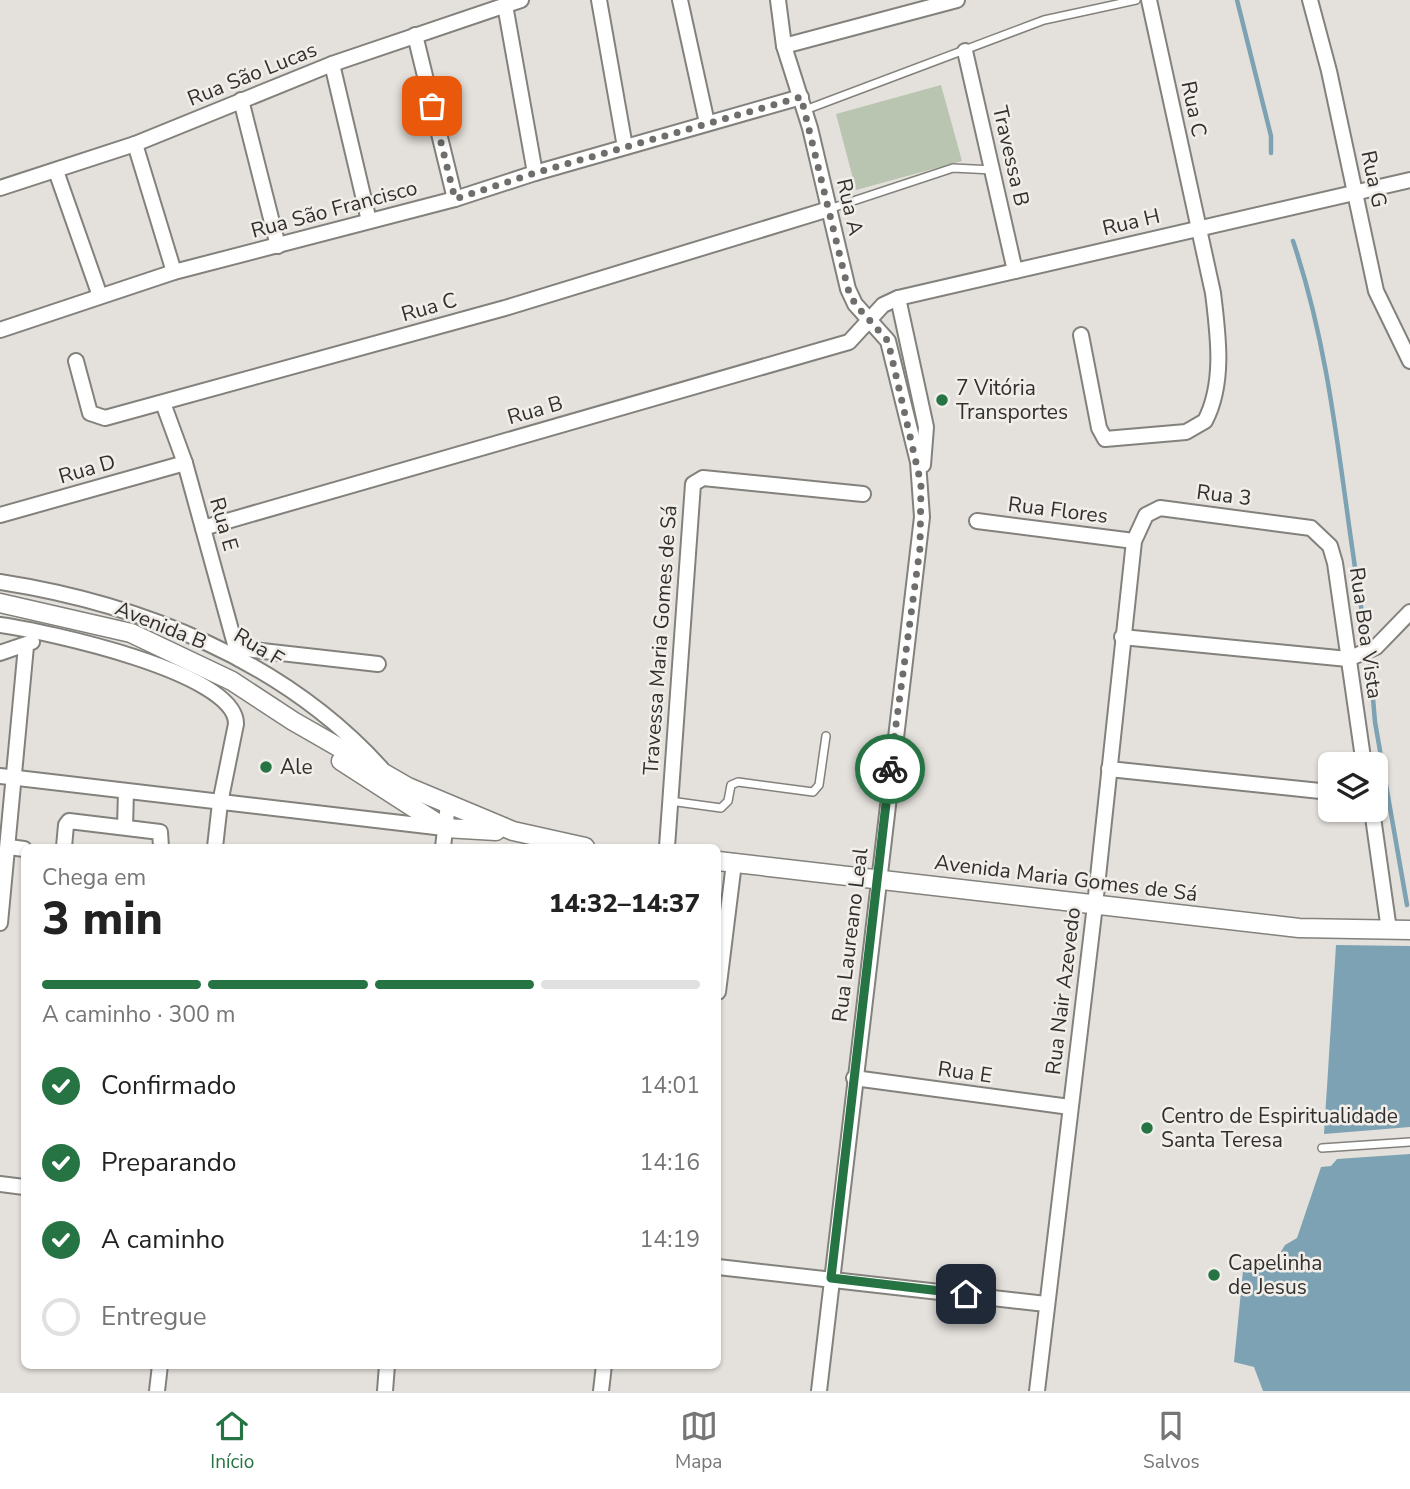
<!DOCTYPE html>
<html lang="pt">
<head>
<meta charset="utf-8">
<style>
  :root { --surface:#fff; --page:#f2f2f2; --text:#222; --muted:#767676; --line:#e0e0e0; --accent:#267443 }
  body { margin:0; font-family:"Nunito Sans",sans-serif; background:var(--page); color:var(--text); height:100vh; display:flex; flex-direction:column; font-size:26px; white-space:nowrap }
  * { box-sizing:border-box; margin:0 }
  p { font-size:23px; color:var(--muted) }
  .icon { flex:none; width:38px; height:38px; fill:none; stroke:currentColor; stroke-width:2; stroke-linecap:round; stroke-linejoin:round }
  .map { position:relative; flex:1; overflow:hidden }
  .drawer { position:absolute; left:21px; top:844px; width:700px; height:525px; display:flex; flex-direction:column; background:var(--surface); border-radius:10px; box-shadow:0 2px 5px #0004 }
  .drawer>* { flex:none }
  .tools { position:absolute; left:1318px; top:752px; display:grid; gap:14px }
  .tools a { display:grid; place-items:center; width:70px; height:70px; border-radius:10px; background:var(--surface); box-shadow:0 2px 5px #0004; font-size:35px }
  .pin { position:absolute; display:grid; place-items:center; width:60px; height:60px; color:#fff; margin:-30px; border-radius:14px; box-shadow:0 4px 10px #0006 }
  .courier { position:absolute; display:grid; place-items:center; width:70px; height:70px; margin:-35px; border:5px solid #267443; border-radius:50%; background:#fff; color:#222; box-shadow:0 2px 9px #0007 }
  .summary em { font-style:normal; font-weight:800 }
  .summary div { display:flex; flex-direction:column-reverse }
  .summary { display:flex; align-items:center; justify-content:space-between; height:119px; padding:0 21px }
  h1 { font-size:46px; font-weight:800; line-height:52px }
  .bar { display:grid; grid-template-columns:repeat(4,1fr); gap:10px 7px; align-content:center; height:84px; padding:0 21px }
  .bar i { height:9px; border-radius:5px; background:var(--line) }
  .bar .selected { background:var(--accent) }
  .bar p { grid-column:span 4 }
  ol { padding:0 21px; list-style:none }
  li { display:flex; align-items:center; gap:21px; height:77px }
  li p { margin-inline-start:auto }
  li .icon { padding:7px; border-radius:50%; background:var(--accent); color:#fff; stroke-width:4 }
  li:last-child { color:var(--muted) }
  li i { width:38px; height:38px; border:4px solid var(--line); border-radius:50% }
  .menu { display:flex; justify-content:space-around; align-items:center; height:98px; border-top:2px solid var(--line); background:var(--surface); font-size:19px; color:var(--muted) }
  .menu a { display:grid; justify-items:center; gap:4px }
  .menu .selected { color:var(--accent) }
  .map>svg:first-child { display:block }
</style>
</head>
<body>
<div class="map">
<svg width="1410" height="1391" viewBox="0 0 1410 1391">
  <rect width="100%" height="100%" fill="#e4e1dc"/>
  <path fill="#b9c5b1" d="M941 85 962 161 856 190 836 114Z"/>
  <g fill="#7da2b3">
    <path d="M1336 945 1410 946V1127L1324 1134Z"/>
    <path d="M1410 1154V1391H1263L1254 1367 1234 1362 1244 1261 1273 1265 1285 1245 1297 1238 1321 1167 1331 1166 1337 1159Z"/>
  </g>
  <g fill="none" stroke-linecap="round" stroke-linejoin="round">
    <g stroke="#7da2b3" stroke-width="4.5">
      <path d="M1237 0 1271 136V153"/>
      <path d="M1293 241C1336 368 1342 504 1366 636"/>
      <path d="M1370 663 1375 722 1407 905"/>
    </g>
    <defs>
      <g id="service">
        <path d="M805 110 1044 20 1136 0"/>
        <path d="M829 209 953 168 993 170"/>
        <path d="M670 801 721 808 728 801 731 785 738 782 813 792 819 785 826 736"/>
        <path d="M1322 1148 1410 1142"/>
      </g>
      <g id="minor">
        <path d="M599 0 625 147"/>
        <path d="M680 0 707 123"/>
        <path d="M778 0 784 46 810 128 848 289 855 304 888 341 918 462 922 517 819 1391"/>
        <path d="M1310 0 1329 71 1376 291 1410 361"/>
        <path d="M505 5 535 173"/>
        <path d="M415 35 455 199"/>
        <path d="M784 46 957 0"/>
        <path d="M965 51 1015 271"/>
        <path d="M332 64 369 221"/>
        <path d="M241 100 278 246"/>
        <path d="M135 144 174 272"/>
        <path d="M56 171 100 296"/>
        <path d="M0 188 135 144 332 64 521 0"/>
        <path d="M898 298 926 427 923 465"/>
        <path d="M0 330 174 272 455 199 535 173 801 97"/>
        <path d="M1081 335 1099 428 1105 439 1186 432 1205 421C1225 383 1218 334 1213 293L1149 0"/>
        <path d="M76 361 90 413 105 418 505 308 829 209"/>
        <path d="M163 403 185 463 239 659"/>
        <path d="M0 515 185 463"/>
        <path d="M977 521 1134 541"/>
        <path d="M203 528 849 342 883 305 898 298 1410 180"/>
        <path d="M0 582C141 604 283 660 381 768"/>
        <path d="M0 625C44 631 237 672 236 724L220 803 215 847"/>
        <path d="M1122 637 1348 659 1376 647 1410 612"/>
        <path d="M236 648 378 664"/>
        <path d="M0 653 32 642"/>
        <path d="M1109 769 1330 792"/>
        <path d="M0 776 444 828"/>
        <path d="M1372 810 1389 930"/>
        <path d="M125 827 126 791"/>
        <path d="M9 847 24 849"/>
        <path d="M64 847 66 825 69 821 160 832 161 847"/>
        <path d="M443 847 448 804"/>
        <path d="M667 847 693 484 703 478 863 494"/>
        <path d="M0 923 26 646"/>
        <path d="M718 992 734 863"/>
        <path d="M854 1078 1070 1107"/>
        <path d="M0 1184 24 1187"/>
        <path d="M718 1267 1046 1304"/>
        <path d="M157 1391 160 1365"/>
        <path d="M385 1391 387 1365"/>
        <path d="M601 1391 604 1365"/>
        <path d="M1037 1391 1095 905 1134 541 1146 515 1160 508 1311 528 1330 546 1335 563 1364 765"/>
      </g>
      <g id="tertiary">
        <path d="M0 603 131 633 232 681 293 721 408 787 513 831 585 847"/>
        <path d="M341 761 445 828 496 831"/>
        <path d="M718 861 1299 928 1410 930"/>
      </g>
    </defs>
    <use href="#service" stroke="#83817c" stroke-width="10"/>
    <use href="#minor" stroke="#83817c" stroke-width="18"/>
    <use href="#tertiary" stroke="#83817c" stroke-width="21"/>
    <use href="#service" stroke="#fff" stroke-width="7"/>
    <use href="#minor" stroke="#fff" stroke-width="14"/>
    <use href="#tertiary" stroke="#fff" stroke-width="18"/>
  </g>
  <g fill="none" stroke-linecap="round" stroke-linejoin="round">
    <path stroke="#706e6b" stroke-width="7" stroke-dasharray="0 12.6" d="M432 106 455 199 535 173 801 97 848 289 855 304 888 341 921 484 920 548 890 769"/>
    <path stroke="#267443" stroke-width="9" d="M890 769 831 1278 966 1294"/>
  </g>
  <g fill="#267443" stroke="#f1eeea" stroke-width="2.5">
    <circle cx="942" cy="400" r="7"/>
    <circle cx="266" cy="767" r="7"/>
    <circle cx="1147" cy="1128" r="7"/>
    <circle cx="1214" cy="1275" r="7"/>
  </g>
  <g text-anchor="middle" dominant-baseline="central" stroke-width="5" stroke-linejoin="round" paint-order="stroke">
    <g font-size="21" fill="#31302e" stroke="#f1eeea">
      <text transform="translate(252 74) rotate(-22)">Rua São Lucas</text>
      <text transform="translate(1194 109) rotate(78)">Rua C</text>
      <text transform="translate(1011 156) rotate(77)">Travessa B</text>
      <text transform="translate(1374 179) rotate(78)">Rua G</text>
      <text transform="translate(850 207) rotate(77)">Rua A</text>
      <text transform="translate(334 209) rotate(-15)">Rua São Francisco</text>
      <text transform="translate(1131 222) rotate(-13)">Rua H</text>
      <text transform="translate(429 307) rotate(-16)">Rua C</text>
      <text transform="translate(535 410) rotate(-16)">Rua B</text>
      <text transform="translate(87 469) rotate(-16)">Rua D</text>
      <text transform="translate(1224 495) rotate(7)">Rua 3</text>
      <text transform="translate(1058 510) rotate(7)">Rua Flores</text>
      <text transform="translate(224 524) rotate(74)">Rua E</text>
      <text transform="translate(161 625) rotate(22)">Avenida B</text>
      <text transform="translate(1366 633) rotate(82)">Rua Boa Vista</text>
      <text transform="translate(660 640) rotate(-86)">Travessa Maria Gomes de Sá</text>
      <text transform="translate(259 647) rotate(31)">Rua F</text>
      <text transform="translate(1066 878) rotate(7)">Avenida Maria Gomes de Sá</text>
      <text transform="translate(850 935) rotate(-83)">Rua Laureano Leal</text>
      <text transform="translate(1063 991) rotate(-83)">Rua Nair Azevedo</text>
      <text transform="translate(965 1072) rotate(8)">Rua E</text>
    </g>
    <g font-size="21" fill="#31302e" stroke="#f1eeea" text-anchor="start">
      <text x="956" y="388">7 Vitória<tspan x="956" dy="24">Transportes</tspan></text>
      <text x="280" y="767">Ale</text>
      <text x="1161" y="1116">Centro de Espiritualidade<tspan x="1161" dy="24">Santa Teresa</tspan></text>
      <text x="1228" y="1263">Capelinha<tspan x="1228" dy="24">de Jesus</tspan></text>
    </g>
  </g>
</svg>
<div class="tools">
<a><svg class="icon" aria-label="layers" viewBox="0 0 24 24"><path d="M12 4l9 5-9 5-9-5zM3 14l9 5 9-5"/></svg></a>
</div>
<div class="pin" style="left:432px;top:106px;background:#ea580c"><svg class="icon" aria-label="bag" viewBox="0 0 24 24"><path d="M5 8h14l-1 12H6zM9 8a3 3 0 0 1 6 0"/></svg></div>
<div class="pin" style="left:966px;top:1294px;background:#1f2937"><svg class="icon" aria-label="home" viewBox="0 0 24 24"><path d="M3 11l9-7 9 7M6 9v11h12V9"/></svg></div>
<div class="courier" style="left:890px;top:769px"><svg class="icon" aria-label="bike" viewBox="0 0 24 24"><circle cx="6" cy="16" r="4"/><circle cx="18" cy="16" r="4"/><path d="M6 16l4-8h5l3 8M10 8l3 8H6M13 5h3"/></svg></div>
<section class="drawer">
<div class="summary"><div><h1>3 min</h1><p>Chega em</p></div><em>14:32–14:37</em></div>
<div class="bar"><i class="selected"></i><i class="selected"></i><i class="selected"></i><i></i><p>A caminho · 300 m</p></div>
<ol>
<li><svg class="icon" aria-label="check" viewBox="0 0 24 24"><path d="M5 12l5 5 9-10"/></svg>Confirmado<p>14:01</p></li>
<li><svg class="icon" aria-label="check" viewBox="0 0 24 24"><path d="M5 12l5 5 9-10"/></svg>Preparando<p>14:16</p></li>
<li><svg class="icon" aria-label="check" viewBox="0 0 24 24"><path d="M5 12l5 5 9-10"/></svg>A caminho<p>14:19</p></li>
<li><i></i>Entregue</li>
</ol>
</section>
</div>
<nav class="menu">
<a class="selected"><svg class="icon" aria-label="home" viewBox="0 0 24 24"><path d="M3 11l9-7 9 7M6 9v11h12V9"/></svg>Início</a>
<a><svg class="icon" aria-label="map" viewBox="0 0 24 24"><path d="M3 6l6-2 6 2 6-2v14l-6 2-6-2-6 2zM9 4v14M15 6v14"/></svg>Mapa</a>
<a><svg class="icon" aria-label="saved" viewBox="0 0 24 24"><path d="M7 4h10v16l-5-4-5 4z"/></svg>Salvos</a>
</nav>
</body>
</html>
